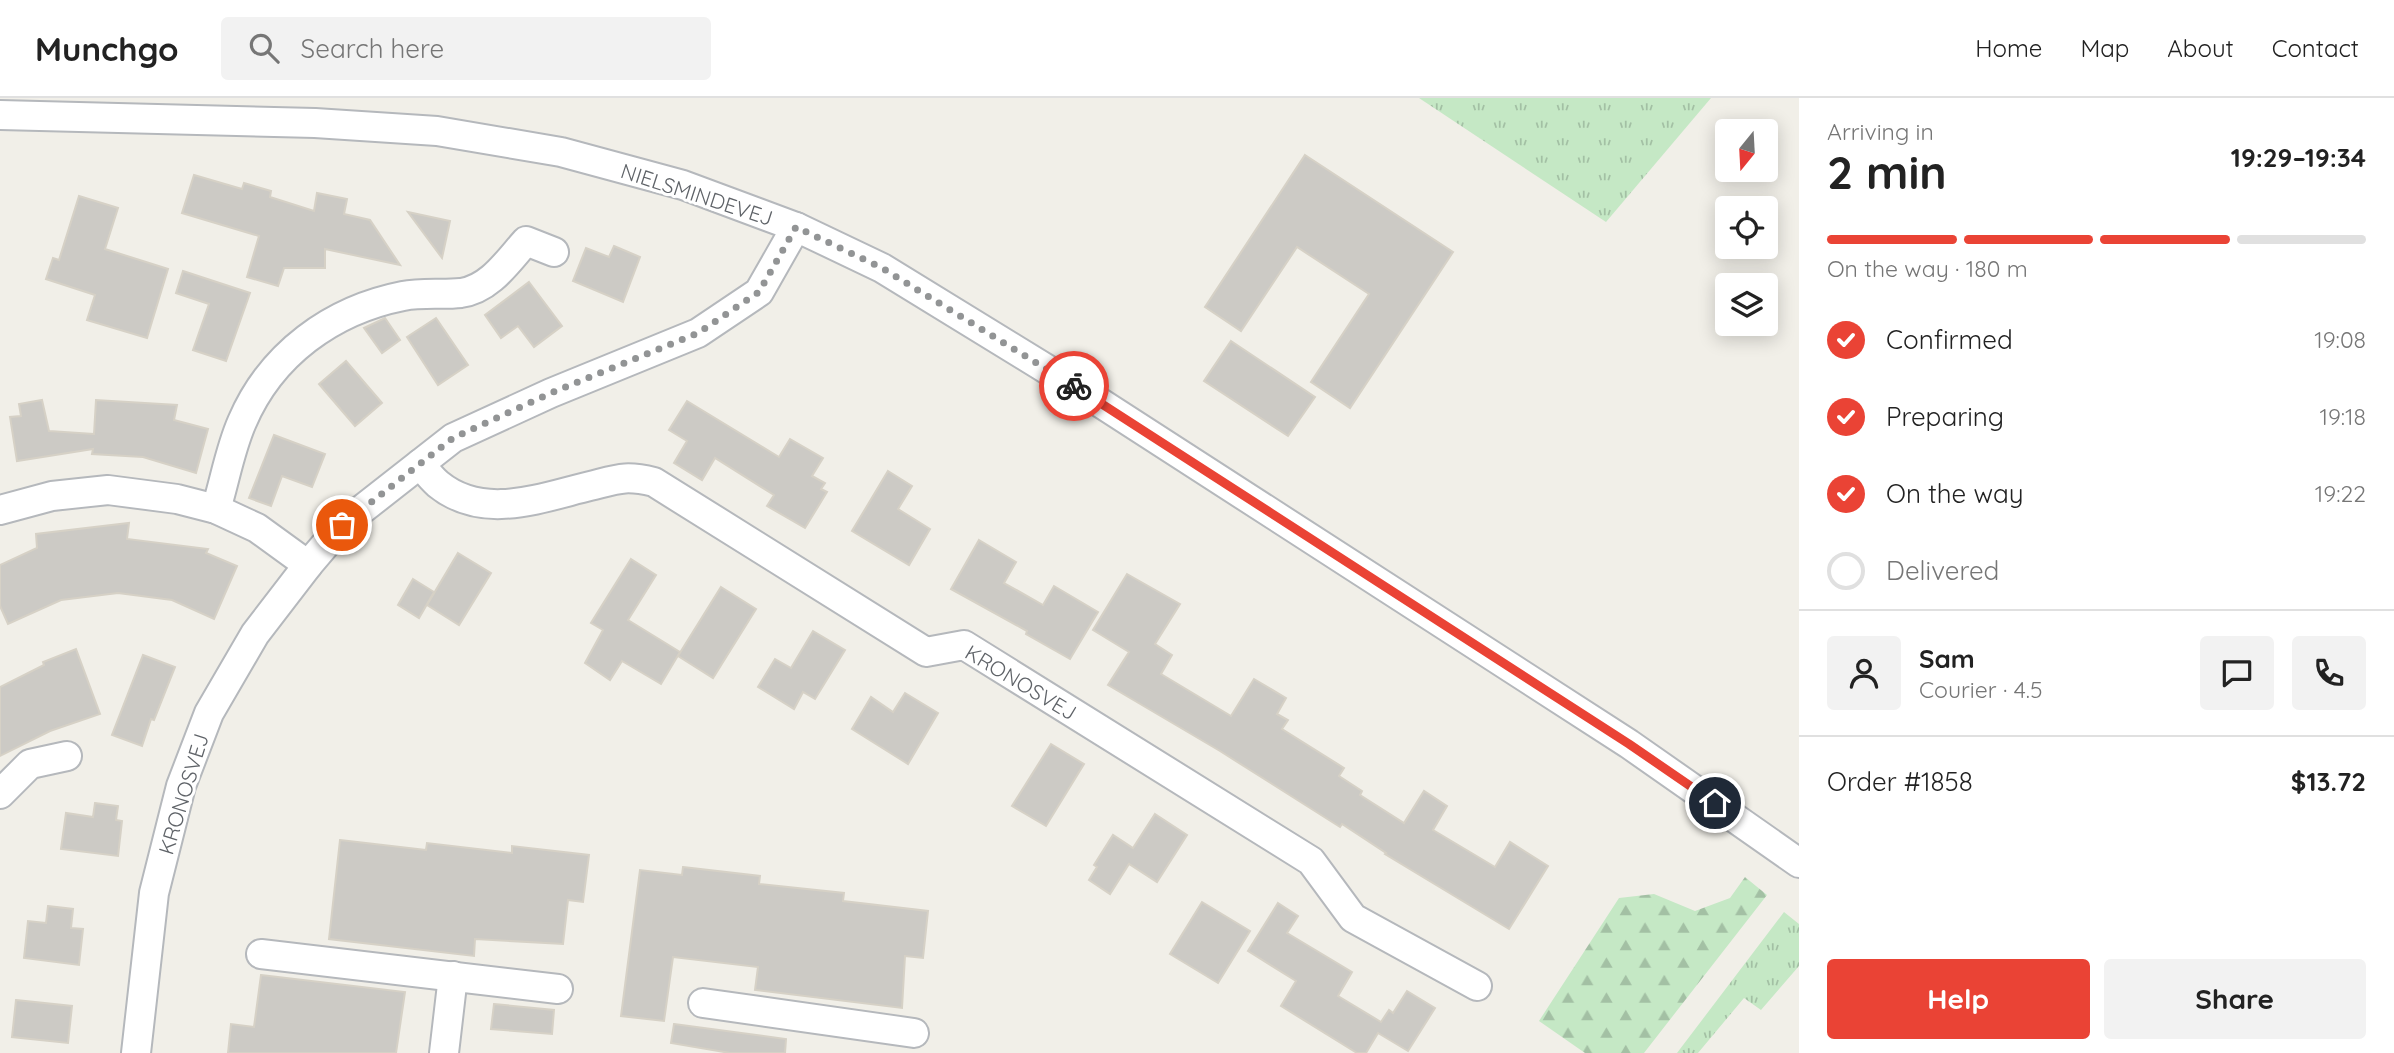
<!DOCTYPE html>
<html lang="en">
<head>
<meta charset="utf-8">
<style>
  :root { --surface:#fff; --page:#f2f2f2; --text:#222; --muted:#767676; --line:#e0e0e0; --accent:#ea4335 }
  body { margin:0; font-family:Quicksand,sans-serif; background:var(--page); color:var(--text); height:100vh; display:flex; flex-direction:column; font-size:26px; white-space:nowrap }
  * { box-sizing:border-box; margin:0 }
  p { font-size:23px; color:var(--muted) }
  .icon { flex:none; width:38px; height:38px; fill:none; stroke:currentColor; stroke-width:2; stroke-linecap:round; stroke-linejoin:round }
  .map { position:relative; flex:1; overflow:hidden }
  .drawer { display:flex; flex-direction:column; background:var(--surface); width:595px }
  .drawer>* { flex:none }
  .needle { width:46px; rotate:198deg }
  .controls { position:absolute; left:1715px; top:21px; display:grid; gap:14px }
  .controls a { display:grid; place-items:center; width:63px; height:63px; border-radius:7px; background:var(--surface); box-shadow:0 4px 18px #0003; font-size:35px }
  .pin { position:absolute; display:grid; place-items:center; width:60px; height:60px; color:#fff; margin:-30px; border:4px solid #fff; border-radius:50%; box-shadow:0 2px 7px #0007 }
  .courier { position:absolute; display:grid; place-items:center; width:70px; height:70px; margin:-35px; border:5px solid #ea4335; border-radius:50%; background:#fff; color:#222; box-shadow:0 2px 9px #0007 }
  .headline em { font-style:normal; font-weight:800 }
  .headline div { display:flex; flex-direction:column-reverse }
  .headline { display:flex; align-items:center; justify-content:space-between; height:119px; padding:0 28px }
  h1 { font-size:46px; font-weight:800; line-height:52px }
  .bar { display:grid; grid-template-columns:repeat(4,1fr); gap:10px 7px; align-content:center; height:84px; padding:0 28px }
  .bar i { height:9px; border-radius:5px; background:var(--line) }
  .bar .active { background:var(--accent) }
  .bar p { grid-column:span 4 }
  .line { display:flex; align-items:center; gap:18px; padding:0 28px; border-top:2px solid var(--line) }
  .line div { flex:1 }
  .round { display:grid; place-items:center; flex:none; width:74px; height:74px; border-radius:7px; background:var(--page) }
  ol { padding:0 28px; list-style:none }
  li { display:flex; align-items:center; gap:21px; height:77px }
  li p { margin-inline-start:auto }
  li .icon { padding:7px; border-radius:50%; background:var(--accent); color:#fff; stroke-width:4 }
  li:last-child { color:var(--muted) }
  li i { width:38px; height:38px; border:4px solid var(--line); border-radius:50% }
  .cta { display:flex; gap:14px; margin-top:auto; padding:14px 28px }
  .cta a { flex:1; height:80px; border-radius:7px; background:var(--accent); color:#fff; font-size:28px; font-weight:800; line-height:80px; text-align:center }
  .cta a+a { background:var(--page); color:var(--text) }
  header { display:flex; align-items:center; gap:42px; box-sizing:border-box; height:98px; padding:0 35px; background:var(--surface); border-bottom:2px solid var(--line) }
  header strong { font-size:33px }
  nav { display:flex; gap:38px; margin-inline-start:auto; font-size:24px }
  .search { width:490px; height:63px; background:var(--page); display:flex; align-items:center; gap:18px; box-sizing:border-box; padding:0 24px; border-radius:7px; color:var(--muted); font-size:26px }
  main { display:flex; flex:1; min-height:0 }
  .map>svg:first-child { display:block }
</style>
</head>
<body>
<header>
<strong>Munchgo</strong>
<div class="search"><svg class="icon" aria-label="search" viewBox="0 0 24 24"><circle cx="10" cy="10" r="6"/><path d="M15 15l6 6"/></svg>Search here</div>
<nav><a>Home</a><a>Map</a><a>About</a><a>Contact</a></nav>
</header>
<main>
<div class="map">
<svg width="1799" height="955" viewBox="0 0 1799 955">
  <defs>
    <pattern id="grass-tufts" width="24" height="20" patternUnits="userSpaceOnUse" patternTransform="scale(1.75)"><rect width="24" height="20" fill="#c5e8c5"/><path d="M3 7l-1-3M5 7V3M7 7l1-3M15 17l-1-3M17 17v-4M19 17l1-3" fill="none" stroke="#a3c0a4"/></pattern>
    <pattern id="forest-firs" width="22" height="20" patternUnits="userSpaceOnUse" patternTransform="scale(1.75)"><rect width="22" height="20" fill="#c5e8c5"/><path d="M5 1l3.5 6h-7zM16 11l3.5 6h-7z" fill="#a3c0a4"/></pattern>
  </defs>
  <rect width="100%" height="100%" fill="#f1efe8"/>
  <g fill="url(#grass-tufts)">
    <path d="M1419 0H1711L1606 124Z"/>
    <path d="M1784 814 1799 826V868L1761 912 1744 900 1698 955H1677Z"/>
  </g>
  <path fill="url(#forest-firs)" d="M1745 779 1767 797 1644 955H1585L1539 923 1619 800 1654 796 1695 813 1730 800Z"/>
  <g fill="#cccac5" stroke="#d6d1c6" stroke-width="2">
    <path d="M1305 57 1453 154 1350 310 1311 284 1369 196 1297 149 1241 233 1205 209Z"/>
    <path d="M194 77 242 91 244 85 271 93 270 99 314 113 317 95 347 101 344 116 370 122 400 167 325 151V170H284L278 188 247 179 259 138 182 115Z"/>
    <path d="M79 98 118 110 105 151 168 171 147 240 87 222 95 197 46 181 53 160 59 162Z"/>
    <path d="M408 114 450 123 442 160Z"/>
    <path d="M614 148 640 159 623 204 573 183 586 150 609 159Z"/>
    <path d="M183 173 250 195 226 263 193 252 209 206 176 195Z"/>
    <path d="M529 184 562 228 534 249 518 228 501 240 485 217Z"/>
    <path d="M385 220 400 242 382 255 364 230Z"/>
    <path d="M436 220 468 267 438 287 407 239Z"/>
    <path d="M1231 243 1315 299 1288 338 1204 283Z"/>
    <path d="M346 263 382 305 355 328 319 286Z"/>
    <path d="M42 302 49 333 94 336 96 302 177 307 174 322 208 331 196 375 143 359 92 356 93 351 17 363 10 319 21 318 19 306Z"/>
    <path d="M687 303 779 359 790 341 823 360 812 378 825 385 821 391 827 394 805 430 767 408 774 397 715 360 702 382 674 365 687 343 669 332Z"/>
    <path d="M274 337 325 356 312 389 282 378 271 408 249 400Z"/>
    <path d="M888 373 912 388 898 411 930 431 909 467 852 433Z"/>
    <path d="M129 425 127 441 208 451 206 455 237 468 214 521 172 502 118 495 61 502 8 526 0 508V467L37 450 36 436Z"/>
    <path d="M979 442 1016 464 1004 485 1043 507 1054 488 1098 514 1070 561 1026 536 1027 533 951 491Z"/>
    <path d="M458 455 491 475 459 527 427 507Z"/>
    <path d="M631 461 656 477 628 522 680 554 661 586 622 563 610 582 585 565 603 532 591 525Z"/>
    <path d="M1127 476 1180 506 1155 546 1172 557 1161 576 1231 618 1254 581 1286 600 1277 616 1288 622 1282 631 1344 670 1339 678 1362 693 1360 697 1404 725 1424 693 1447 708 1433 732 1495 769 1510 744 1548 768 1509 831 1385 756 1386 755 1342 726 1340 729 1220 653 1108 587 1129 554 1093 532Z"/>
    <path d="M413 481 434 494 419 520 398 507Z"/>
    <path d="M721 489 756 511 713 580 678 558Z"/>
    <path d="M813 533 845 552 815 601 803 594 794 611 758 589 775 561 791 570Z"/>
    <path d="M76 551 100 616 50 633 0 658V589L44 567 43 564Z"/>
    <path d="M143 557 175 569 154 622 151 621 142 648 112 637Z"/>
    <path d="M905 595 938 615 908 666 852 631 871 599 893 614Z"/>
    <path d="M1051 646 1084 666 1046 728 1012 708Z"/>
    <path d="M95 705 118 708 116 722 122 723 118 758 61 751 66 715 93 719Z"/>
    <path d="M1155 716 1187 737 1157 784 1129 766 1110 796 1089 782 1097 769 1094 767 1113 737 1133 750Z"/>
    <path d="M340 742 426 752 427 745 512 755V748L589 757 583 804 568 802 563 846 475 841 474 858 329 841Z"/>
    <path d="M683 769 760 778 759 786 844 795 843 803 928 813 923 860 905 858 902 910 755 892 758 869 673 859 664 923 621 918 640 772 682 777Z"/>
    <path d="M1202 804 1250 833 1218 885 1170 856Z"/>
    <path d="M1278 805 1298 818 1287 835 1352 874 1338 898 1381 924 1389 912 1393 915 1407 893 1435 910 1408 953 1378 935 1366 955H1357L1281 908 1296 883 1248 853Z"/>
    <path d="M48 808 73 811 71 830 83 831 79 867 24 860 28 823 46 825Z"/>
    <path d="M261 877 405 894 396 955H228L231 926 254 929Z"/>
    <path d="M16 902 72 908 68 945 12 939Z"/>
    <path d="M494 906 554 912 552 936 491 931Z"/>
    <path d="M674 926 786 941 785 955H730L671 945Z"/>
  </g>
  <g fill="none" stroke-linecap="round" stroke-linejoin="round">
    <defs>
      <g id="minor">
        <path d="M0 17 315 25 437 33 561 54 683 87 796 129 882 170 1079 291 1629 646 1799 765"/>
        <path d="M420 366C425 372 431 380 438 386 483 423 540 400 590 388 618 381 625 377 654 384L926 554 964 547 1311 763 1353 820 1477 888"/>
        <path d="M216 411C225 382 230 351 242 324 271 256 332 212 403 198 422 194 442 197 461 195 490 191 508 163 526 143L554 154"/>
        <path d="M0 412 52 398 108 392 177 401 216 411 257 430 308 467"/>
        <path d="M0 696 30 666 67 658"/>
        <path d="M261 856 558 891"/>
        <path d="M703 905 914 935"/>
        <path d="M136 955 154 795 181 688 209 615 255 536 308 467 342 427 453 340 551 295 698 235 759 194 796 129"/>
        <path d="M444 955 453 878"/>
      </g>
    </defs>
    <use href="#minor" stroke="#b5b8bc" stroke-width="32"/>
    <use href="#minor" stroke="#fff" stroke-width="28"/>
  </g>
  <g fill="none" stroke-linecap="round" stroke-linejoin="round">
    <path stroke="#929495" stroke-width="7" stroke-dasharray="0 12.6" d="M342 427 453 340 551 295 698 235 759 194 796 129 882 170 1074 288"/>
    <path stroke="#ea4335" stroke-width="9" d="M1074 288 1629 646 1715 705"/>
  </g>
  <g text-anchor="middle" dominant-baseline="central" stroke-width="6" stroke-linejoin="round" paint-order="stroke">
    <g font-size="21" fill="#5f6368" stroke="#fff">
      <text transform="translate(697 96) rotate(18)">NIELSMINDEVEJ</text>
      <text transform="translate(1021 584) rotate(31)">KRONOSVEJ</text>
      <text transform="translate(183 696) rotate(-73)">KRONOSVEJ</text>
    </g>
  </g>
</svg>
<div class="controls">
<a><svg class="needle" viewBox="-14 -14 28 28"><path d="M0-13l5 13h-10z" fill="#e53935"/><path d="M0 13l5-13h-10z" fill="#767676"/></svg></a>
<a><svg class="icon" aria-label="locate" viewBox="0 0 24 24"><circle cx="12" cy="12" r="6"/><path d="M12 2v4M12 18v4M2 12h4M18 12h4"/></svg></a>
<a><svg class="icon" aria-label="layers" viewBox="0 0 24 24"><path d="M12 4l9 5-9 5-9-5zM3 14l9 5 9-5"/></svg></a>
</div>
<div class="pin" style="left:342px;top:427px;background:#ea580c"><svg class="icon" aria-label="bag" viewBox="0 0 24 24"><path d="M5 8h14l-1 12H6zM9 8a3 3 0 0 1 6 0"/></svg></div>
<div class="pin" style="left:1715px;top:705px;background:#1f2937"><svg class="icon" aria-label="home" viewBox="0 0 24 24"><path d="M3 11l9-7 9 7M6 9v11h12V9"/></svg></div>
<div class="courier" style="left:1074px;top:288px"><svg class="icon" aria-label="bike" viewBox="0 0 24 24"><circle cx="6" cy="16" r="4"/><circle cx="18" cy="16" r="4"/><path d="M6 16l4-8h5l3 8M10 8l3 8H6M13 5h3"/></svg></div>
</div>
<section class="drawer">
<div class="headline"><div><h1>2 min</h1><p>Arriving in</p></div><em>19:29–19:34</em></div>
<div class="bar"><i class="active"></i><i class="active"></i><i class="active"></i><i></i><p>On the way · 180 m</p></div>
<ol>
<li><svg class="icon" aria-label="check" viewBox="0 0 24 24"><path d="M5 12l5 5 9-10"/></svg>Confirmed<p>19:08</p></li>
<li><svg class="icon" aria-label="check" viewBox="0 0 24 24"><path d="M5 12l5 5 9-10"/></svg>Preparing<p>19:18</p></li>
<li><svg class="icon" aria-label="check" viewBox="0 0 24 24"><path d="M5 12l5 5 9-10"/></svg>On the way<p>19:22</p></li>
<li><i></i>Delivered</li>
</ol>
<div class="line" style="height:126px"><a class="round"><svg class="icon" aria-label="person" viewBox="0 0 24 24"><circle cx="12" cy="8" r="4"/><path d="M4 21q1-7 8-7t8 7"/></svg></a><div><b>Sam</b><p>Courier · 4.5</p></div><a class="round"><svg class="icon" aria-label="chat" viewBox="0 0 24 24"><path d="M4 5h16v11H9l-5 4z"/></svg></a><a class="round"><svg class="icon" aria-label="phone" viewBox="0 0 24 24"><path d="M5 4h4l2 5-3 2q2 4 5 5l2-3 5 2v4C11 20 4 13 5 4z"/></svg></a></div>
<div class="line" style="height:91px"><div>Order #1858</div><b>$13.72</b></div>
<div class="cta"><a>Help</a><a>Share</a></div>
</section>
</main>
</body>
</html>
